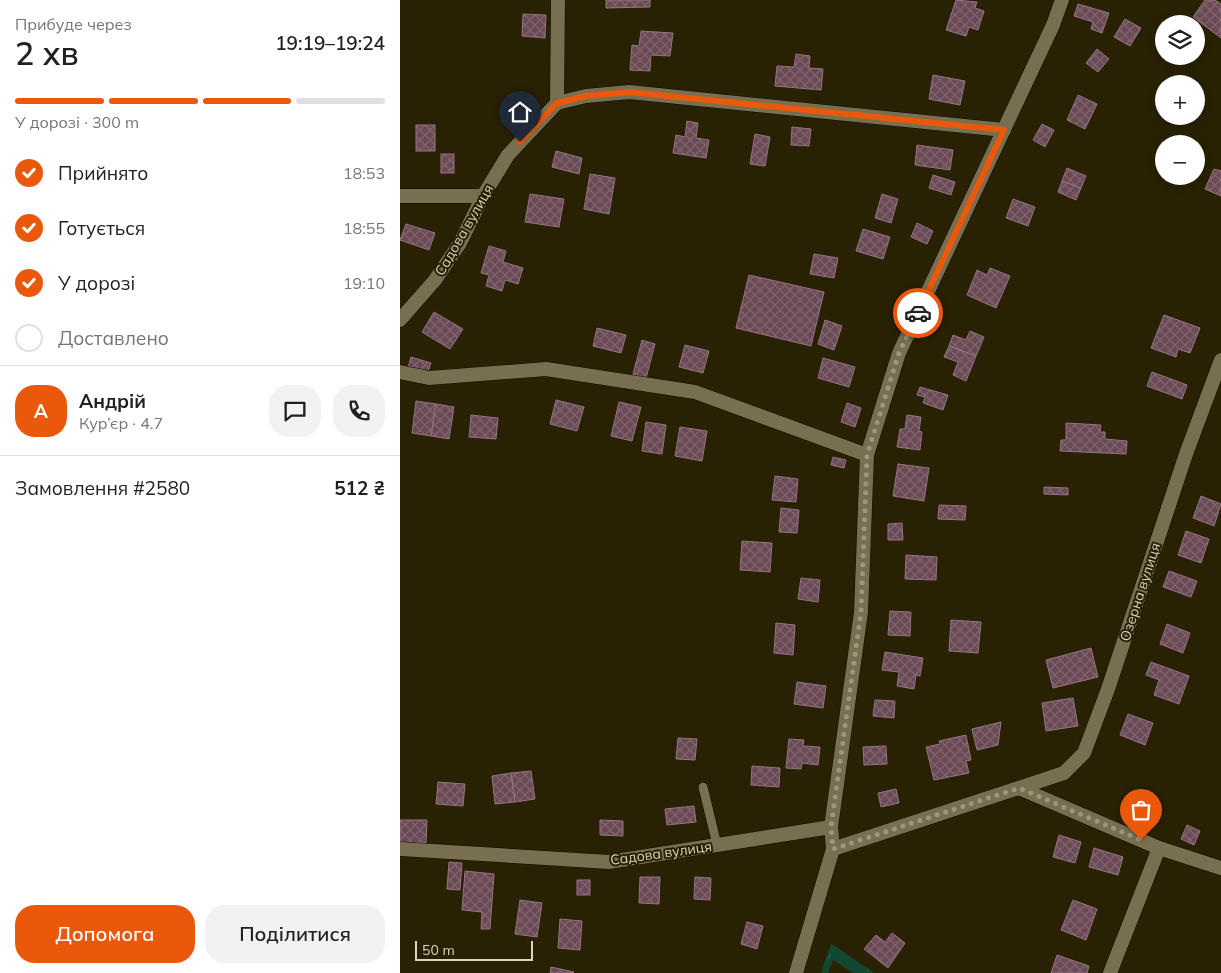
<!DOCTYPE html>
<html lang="uk">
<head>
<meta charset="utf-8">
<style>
  :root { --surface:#fff; --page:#f2f2f2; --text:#202124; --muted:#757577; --line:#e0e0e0; --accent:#ea580c }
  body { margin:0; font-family:Mulish,sans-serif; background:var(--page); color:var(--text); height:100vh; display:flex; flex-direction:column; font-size:19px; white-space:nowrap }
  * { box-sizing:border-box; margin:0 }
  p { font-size:16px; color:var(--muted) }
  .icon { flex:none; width:28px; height:28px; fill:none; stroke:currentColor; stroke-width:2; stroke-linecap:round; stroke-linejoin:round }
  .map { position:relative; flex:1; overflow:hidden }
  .sheet { display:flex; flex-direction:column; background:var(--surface); width:400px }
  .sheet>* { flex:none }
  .controls { position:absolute; left:755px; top:15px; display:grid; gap:10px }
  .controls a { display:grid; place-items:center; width:50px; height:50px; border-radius:50%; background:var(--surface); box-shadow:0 2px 8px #0003; font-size:25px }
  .scale { position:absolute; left:15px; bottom:12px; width:118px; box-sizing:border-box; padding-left:5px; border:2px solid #d9d5c4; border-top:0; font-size:14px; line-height:18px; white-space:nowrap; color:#d9d5c4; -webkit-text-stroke:4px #292103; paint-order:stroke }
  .pin { position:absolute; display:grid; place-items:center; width:42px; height:42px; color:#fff; margin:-51px -21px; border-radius:50% 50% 50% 0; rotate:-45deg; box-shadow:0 0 5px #0007 }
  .pin .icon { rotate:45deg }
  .courier { position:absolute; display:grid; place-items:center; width:50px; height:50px; margin:-25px; border:4px solid #ea580c; border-radius:50%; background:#fff; color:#222; box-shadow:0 1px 6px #0007 }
  .headline em { font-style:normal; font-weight:600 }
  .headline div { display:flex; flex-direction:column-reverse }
  .headline { display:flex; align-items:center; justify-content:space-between; height:85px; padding:0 15px }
  h1 { font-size:32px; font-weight:600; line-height:38px }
  .bar { display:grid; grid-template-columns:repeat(4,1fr); gap:8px 5px; align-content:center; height:60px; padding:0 15px }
  .bar i { height:6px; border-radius:4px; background:var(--line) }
  .bar .selected { background:var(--accent) }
  .bar p { grid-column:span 4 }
  .line { display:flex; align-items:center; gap:12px; padding:0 15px; border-top:1px solid var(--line) }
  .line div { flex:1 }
  .round { display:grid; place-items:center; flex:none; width:52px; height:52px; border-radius:20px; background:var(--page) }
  ol { padding:0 15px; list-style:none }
  li { display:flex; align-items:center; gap:15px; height:55px }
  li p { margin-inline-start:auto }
  li .icon { padding:5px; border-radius:50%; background:var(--accent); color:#fff; stroke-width:4 }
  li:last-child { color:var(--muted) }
  li i { width:28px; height:28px; border:2px solid var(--line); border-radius:50% }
  .button { display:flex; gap:10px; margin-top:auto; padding:10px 15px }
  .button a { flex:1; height:58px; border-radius:20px; background:var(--accent); color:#fff; font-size:20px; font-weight:600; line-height:58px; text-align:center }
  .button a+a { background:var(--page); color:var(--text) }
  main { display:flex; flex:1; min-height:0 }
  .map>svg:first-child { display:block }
</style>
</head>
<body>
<main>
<section class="sheet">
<div class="headline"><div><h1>2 хв</h1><p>Прибуде через</p></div><em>19:19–19:24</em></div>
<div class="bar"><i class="selected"></i><i class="selected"></i><i class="selected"></i><i></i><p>У дорозі · 300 m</p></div>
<ol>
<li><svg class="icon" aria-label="check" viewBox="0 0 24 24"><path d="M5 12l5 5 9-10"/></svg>Прийнято<p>18:53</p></li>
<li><svg class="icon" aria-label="check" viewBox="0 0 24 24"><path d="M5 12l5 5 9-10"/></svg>Готується<p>18:55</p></li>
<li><svg class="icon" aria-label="check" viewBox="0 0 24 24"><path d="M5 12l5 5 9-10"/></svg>У дорозі<p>19:10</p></li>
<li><i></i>Доставлено</li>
</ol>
<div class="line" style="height:90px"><b class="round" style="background:var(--accent);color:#fff">А</b><div><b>Андрій</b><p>Кур’єр · 4.7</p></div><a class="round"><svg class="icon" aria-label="chat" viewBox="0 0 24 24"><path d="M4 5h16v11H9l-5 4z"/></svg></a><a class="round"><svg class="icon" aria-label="phone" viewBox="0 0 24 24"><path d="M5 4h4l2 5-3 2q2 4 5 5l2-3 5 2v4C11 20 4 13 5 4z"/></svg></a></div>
<div class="line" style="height:65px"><div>Замовлення #2580</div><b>512 ₴</b></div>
<div class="button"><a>Допомога</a><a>Поділитися</a></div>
</section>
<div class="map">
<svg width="821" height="973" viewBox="0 0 821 973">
  <defs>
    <pattern id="grass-tufts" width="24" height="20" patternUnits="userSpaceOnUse" patternTransform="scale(1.25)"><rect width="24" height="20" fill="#104831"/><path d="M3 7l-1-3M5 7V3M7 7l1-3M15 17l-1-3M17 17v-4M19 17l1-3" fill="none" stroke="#32624d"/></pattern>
    <pattern id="building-cross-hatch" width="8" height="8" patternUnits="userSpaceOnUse" patternTransform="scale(1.25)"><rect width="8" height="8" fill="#6a4a56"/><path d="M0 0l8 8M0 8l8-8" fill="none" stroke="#7f636d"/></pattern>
  </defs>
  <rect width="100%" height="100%" fill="#292103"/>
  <path fill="url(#grass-tufts)" d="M431 944H432L474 973H453L433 960 428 973H421Z"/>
  <g fill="url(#building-cross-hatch)" stroke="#967380">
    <path d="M206 0H250V7L206 8Z"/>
    <path d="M556 0 577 2 575 8 584 11 578 30 569 27 566 36 546 30Z"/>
    <path d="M805 0H815L821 4V38L793 17Z"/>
    <path d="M678 4 709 13 702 33 691 29 693 22 674 16Z"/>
    <path d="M123 14 146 15 145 38 122 36Z"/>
    <path d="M725 19 741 28 730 46 714 37Z"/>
    <path d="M241 31 273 33 270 56 251 55 250 71 230 70 232 45 239 46Z"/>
    <path d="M697 49 709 59 698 72 686 63Z"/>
    <path d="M396 54 410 56 409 68 423 69 421 90 375 86 377 66 394 67Z"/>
    <path d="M533 75 565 81 560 105 529 99Z"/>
    <path d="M678 95 697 104 685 129 667 120Z"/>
    <path d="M287 121 298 123 296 138 309 140 306 158 273 153 276 135 285 137Z"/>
    <path d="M642 124 654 130 645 147 633 140Z"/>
    <rect x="16" y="125" width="19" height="26"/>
    <path d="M392 127 411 129 409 146 391 145Z"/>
    <path d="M355 134 370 137 365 166 350 164Z"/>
    <path d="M517 145 553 150 550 170 515 165Z"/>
    <path d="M156 151 182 158 179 174 152 167Z"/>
    <rect x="41" y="154" width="13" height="19"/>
    <path d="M667 168 686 176 681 188 662 181Z"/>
    <path d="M814 169 821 171V196L805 189Z"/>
    <path d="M190 174 215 178 209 214 184 209Z"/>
    <path d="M533 175 555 182 551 195 529 188Z"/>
    <path d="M662 181 681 188 676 200 658 192Z"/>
    <path d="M130 194 164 199 159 227 125 222Z"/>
    <path d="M482 194 498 199 491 223 475 218Z"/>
    <path d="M613 199 635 207 628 226 606 218Z"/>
    <path d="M517 223 533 231 527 244 511 237Z"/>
    <path d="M6 224 35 233 29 250 0 240Z"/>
    <path d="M463 229 490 237 483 259 456 251Z"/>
    <path d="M89 246 106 251 103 262 123 268 118 284 105 280 102 291 86 286 89 275 81 273Z"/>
    <path d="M414 254 438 258 434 278 410 274Z"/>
    <path d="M590 268 610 276 596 308 567 295 577 270 587 275Z"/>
    <path d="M349 275 424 292 411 346 336 328Z"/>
    <path d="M34 312 63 329 50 349 22 332Z"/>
    <path d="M764 315 800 328 790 353 778 349 776 357 751 348Z"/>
    <path d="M425 320 442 326 434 350 418 344Z"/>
    <path d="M197 328 226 335 221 353 193 346Z"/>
    <path d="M570 331 584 337 576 356 549 346 553 335 566 340Z"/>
    <path d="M242 340 255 344 246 378 233 374Z"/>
    <path d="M285 345 309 351 303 373 279 367Z"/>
    <path d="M549 346 576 356 566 381 553 375 558 362 544 357Z"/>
    <path d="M11 357 31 363 27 374 8 368Z"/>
    <path d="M423 358 455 367 449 387 418 378Z"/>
    <path d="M752 372 787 385 782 399 747 386Z"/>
    <path d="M520 387 548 395 543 410 523 403 525 397 517 395Z"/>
    <path d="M156 400 184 407 177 431 150 424Z"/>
    <path d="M16 401 36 404 31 436 12 433Z"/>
    <path d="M219 402 241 407 232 441 211 436Z"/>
    <path d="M447 403 461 408 455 427 441 422Z"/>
    <path d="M36 404 54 407 49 439 31 436Z"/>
    <path d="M71 415 98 418 96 439 69 437Z"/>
    <path d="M507 415 521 417 519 431 522 432 520 450 497 447 500 429H505Z"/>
    <path d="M246 422 266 425 262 454 242 451Z"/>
    <path d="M666 423 701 425 700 432H705V439L727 441 726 454 660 451 661 440H666Z"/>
    <path d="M280 427 307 431 302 461 275 456Z"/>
    <path d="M433 457 446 460 444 468 431 465Z"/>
    <path d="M498 464 529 468 524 501 493 496Z"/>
    <path d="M375 476 398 479 396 502 372 500Z"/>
    <path d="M644 487 668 488V495L644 494Z"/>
    <path d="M801 496 821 504 814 526 793 518Z"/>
    <path d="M539 505 566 506 565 520 538 519Z"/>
    <path d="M381 508 399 510 397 533 379 532Z"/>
    <path d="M502 523 503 540H488V524Z"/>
    <path d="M786 531 809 539 801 563 778 555Z"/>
    <path d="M342 541 372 543 370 572 340 570Z"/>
    <path d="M506 555 537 557 536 580 505 579Z"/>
    <path d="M769 571 797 581 791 597 763 587Z"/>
    <path d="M401 578 420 580 418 602 398 599Z"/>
    <path d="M490 611 511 612 510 636 488 635Z"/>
    <path d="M551 620 581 622 578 653 549 651Z"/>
    <path d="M376 623 395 625 393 655 374 653Z"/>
    <path d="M767 624 790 633 783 653 760 644Z"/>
    <path d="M691 648 698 677 653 688 646 660Z"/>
    <path d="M485 652 523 658 520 676 516 675 514 689 497 686 499 672 482 670Z"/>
    <path d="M751 662 789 676 779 704 754 695 759 680 746 675Z"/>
    <path d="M397 682 426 686 423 708 394 704Z"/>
    <path d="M673 698 678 726 646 731 642 703Z"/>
    <path d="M475 700 495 701 494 718 473 716Z"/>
    <path d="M728 714 753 723 745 745 720 735Z"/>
    <path d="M601 722 598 745 577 750 572 729Z"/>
    <path d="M566 735 571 760 566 761 569 773 534 780 526 747 540 744 539 741Z"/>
    <path d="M278 738 297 739 295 760 276 759Z"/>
    <path d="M389 739 404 740 403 746 420 747 418 765 402 763 401 769 386 768Z"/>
    <path d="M486 746 487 764 464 765 463 747Z"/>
    <path d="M352 766 380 768 379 787 351 785Z"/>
    <path d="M131 771 135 799 115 802 111 773Z"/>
    <path d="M111 773 115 802 95 804 92 776Z"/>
    <path d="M38 782 65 784 63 806 36 804Z"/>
    <path d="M496 789 499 803 481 807 478 793Z"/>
    <path d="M294 806 296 822 267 825 265 809Z"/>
    <path d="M0 820H27L26 843H0Z"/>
    <path d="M200 820 223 821V836L200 835Z"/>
    <path d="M787 825 800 831 794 845 781 839Z"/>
    <path d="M659 835 681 842 675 863 653 857Z"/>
    <path d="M694 848 723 857 718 875 689 867Z"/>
    <path d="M49 862 62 863 60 890 47 889Z"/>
    <path d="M65 871 94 874 90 929H81L82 912 62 910Z"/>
    <path d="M240 877H260L259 904 239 903Z"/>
    <path d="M295 877 311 878 310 900 294 899Z"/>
    <rect x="177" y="880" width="13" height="15"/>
    <path d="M120 900 142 903 137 937 115 934Z"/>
    <path d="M673 900 697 909 686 940 661 930Z"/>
    <path d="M160 919 182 921 180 950 158 948Z"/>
    <path d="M347 922 363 926 357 949 341 944Z"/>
    <path d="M492 933 505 943 488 968 464 949 476 935 485 942Z"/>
    <path d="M657 955 689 966 687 973H651Z"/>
    <path d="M151 967 174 972 173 973H150Z"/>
  </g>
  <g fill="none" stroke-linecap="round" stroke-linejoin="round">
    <defs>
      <path id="service" d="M303 787 317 845"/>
      <g id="minor">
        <path d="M157 103 186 96 229 92 604 130"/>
        <path d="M0 196H83"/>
        <path d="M0 320 35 280 60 243 83 196 108 155 157 103 158 0"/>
        <path d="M0 372 29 378 146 369 295 392 467 455"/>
        <path d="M619 788 759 848 821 868"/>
        <path d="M0 849 209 862 431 827"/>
        <path d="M433 849 664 773 684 753 708 689 786 454 821 360"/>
        <path d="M396 973 433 849 431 827 461 612 467 455 499 353 653 25 662 0"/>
        <path d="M710 973 759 848"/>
      </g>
    </defs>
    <use href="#service" stroke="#100a00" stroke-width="10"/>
    <use href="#minor" stroke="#100a00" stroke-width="15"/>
    <use href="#service" stroke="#786f50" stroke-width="9"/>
    <use href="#minor" stroke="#786f50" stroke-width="14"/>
  </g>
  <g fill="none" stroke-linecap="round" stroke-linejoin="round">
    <path stroke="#9b9680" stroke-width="5" stroke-dasharray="0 9" d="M518 313 499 353 467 455 461 612 431 827 433 849 619 788 741 840"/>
    <path stroke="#ea580c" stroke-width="6" d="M120 142 157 103 186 96 229 92 604 130 518 313"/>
  </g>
  <g text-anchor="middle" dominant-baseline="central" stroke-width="4" stroke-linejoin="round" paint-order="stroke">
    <g font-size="14" fill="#d9d5c4" stroke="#292103">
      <text transform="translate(64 230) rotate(-60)">Садова вулиця</text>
      <text transform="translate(740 592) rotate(-72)">Озерна вулиця</text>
      <text transform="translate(261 853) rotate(-8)">Садова вулиця</text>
    </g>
  </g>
</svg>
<div class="controls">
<a><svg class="icon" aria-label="layers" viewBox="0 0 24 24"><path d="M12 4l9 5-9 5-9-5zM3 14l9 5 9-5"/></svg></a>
<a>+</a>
<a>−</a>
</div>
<div class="scale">50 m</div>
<div class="pin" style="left:741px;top:840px;background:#ea580c"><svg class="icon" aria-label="bag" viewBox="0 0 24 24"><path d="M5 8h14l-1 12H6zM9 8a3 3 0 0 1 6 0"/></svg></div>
<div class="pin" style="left:120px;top:142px;background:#1f2937"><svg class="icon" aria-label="home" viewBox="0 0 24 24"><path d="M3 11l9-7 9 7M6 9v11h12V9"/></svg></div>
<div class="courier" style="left:518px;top:313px"><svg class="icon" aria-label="car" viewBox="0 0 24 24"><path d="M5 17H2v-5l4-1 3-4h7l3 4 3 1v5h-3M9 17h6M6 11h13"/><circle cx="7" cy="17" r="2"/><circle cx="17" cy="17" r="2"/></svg></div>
</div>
</main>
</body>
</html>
